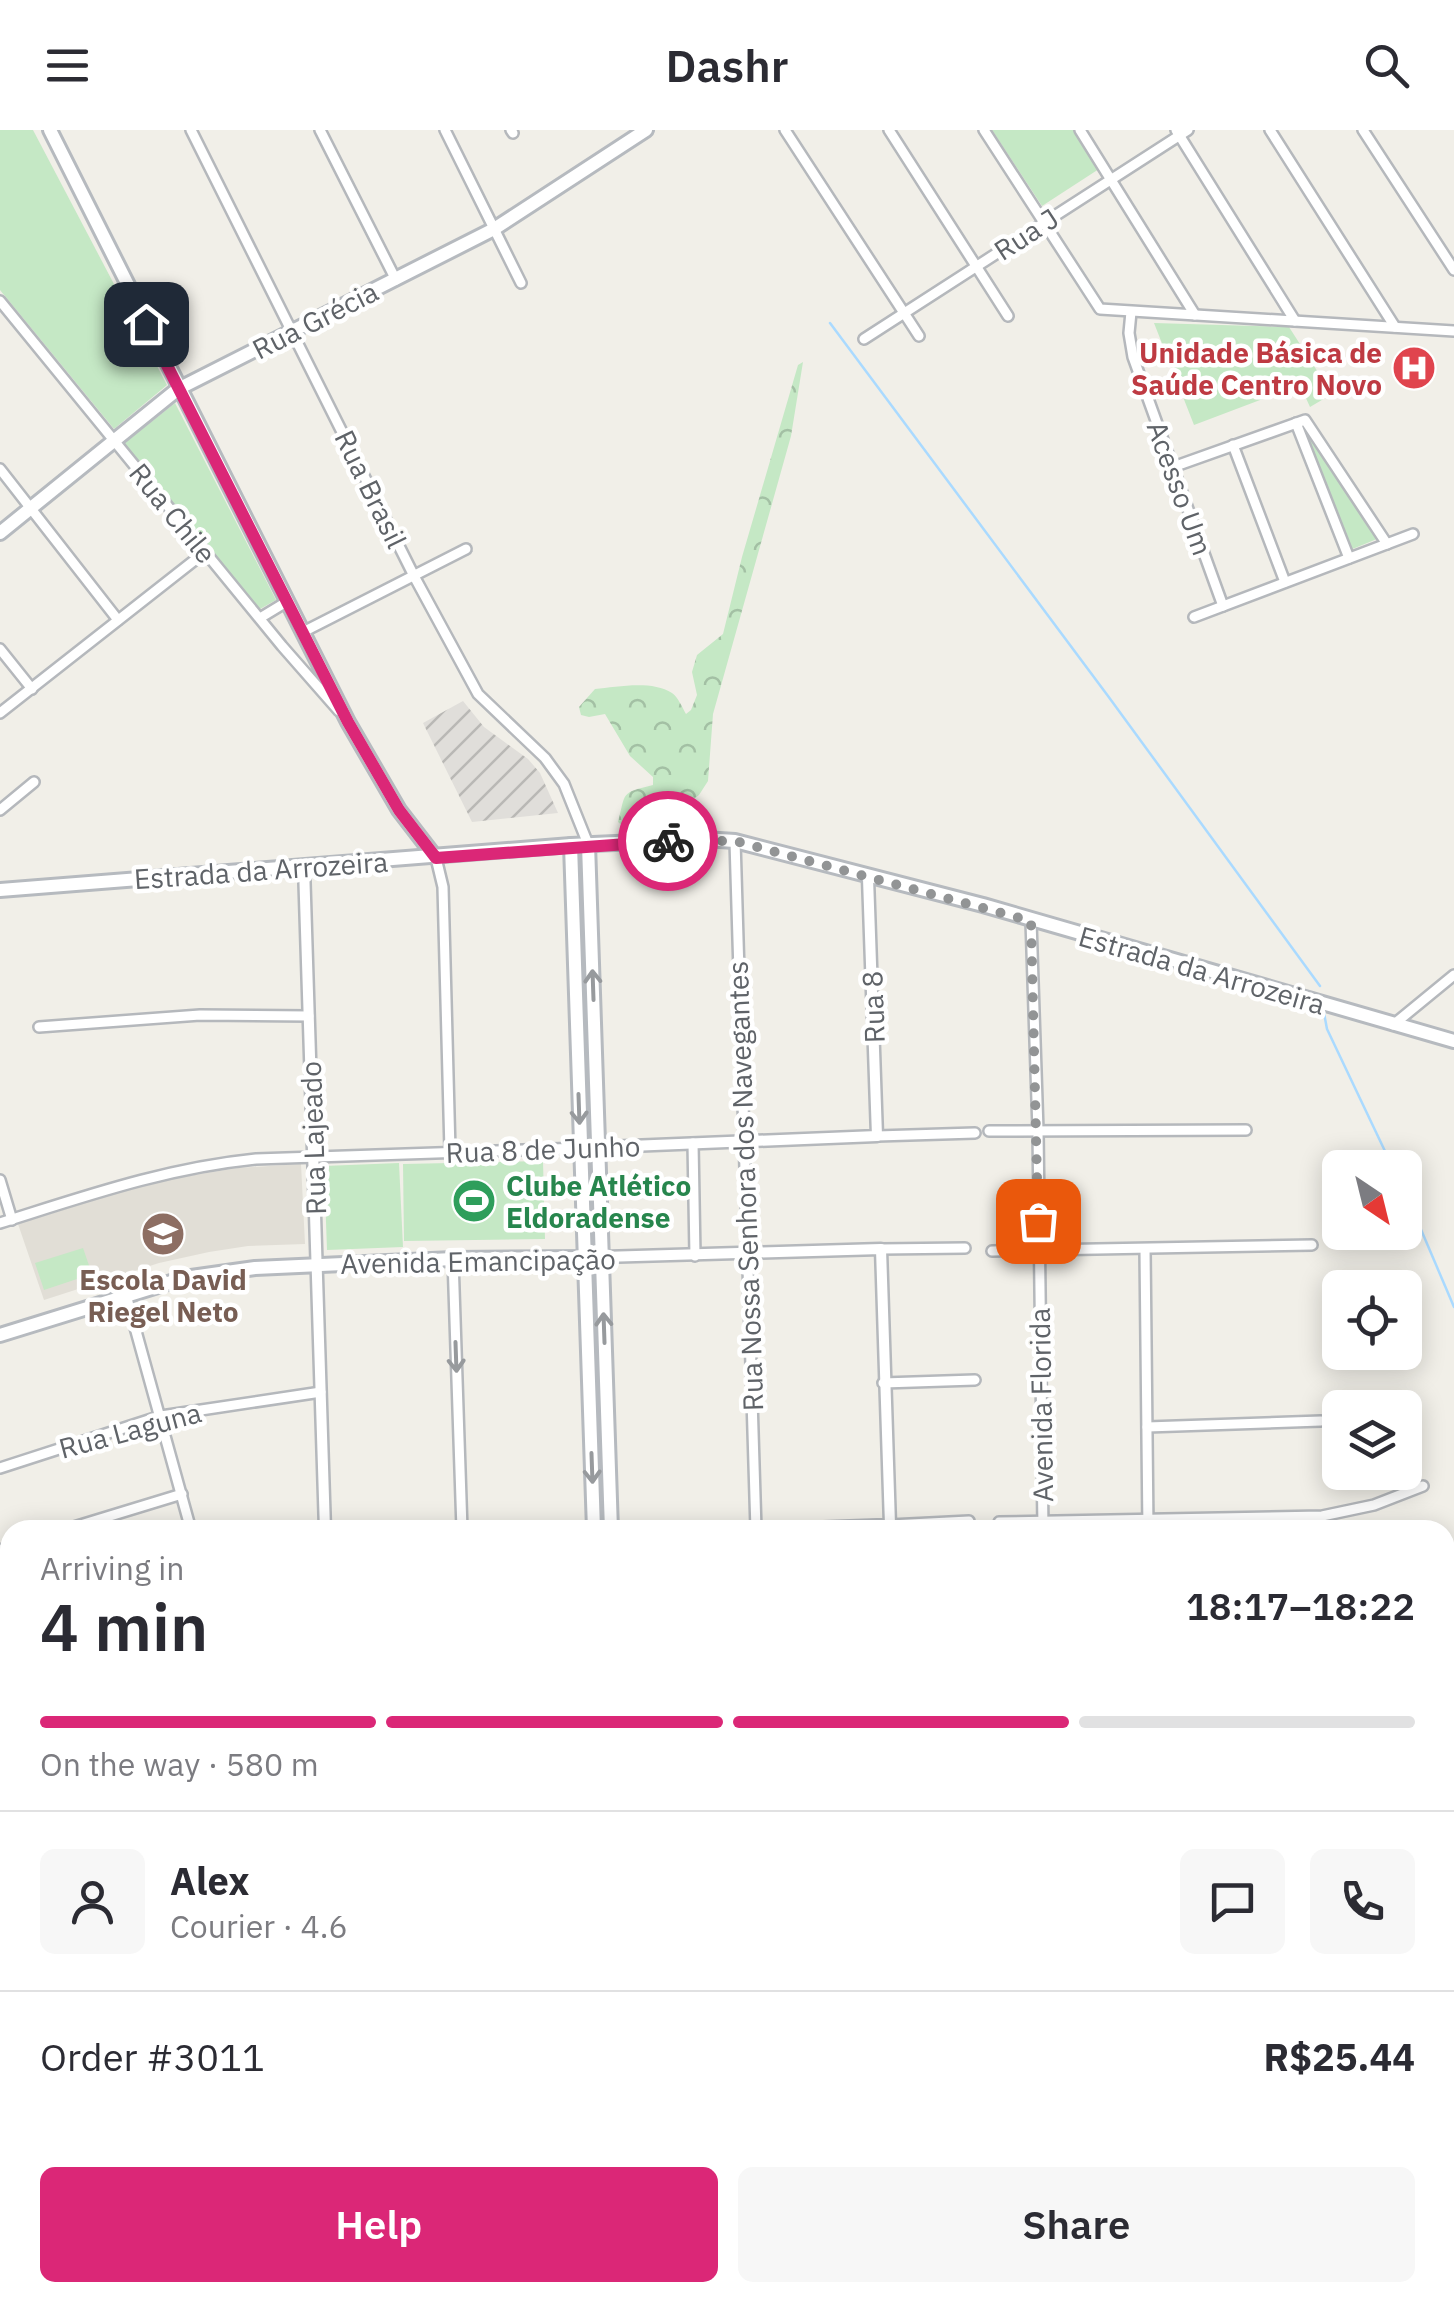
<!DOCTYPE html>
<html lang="en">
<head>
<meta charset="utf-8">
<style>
  :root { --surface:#fff; --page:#f7f7f7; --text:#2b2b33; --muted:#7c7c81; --line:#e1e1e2; --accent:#db2777 }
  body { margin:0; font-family:"IBM Plex Sans",sans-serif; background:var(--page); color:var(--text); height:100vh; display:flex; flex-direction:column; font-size:38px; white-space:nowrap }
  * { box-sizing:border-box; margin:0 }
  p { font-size:32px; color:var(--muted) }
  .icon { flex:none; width:55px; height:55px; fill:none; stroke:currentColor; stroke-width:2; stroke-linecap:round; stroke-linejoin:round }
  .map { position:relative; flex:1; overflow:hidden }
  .side { position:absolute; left:0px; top:1390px; width:1455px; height:782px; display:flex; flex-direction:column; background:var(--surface); border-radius:30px 30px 0 0; box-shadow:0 5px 25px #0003 }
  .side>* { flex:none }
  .needle { width:65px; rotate:145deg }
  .buttons { position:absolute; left:1322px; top:1020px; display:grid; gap:20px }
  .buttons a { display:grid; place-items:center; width:100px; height:100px; border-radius:15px; background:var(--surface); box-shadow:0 5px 25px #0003; font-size:50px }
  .pin { position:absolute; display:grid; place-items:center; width:85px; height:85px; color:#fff; margin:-42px; border-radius:20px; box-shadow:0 5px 15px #0006 }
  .courier { position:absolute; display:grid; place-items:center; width:100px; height:100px; margin:-50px; border:8px solid #db2777; border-radius:50%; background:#fff; color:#222; box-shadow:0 2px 12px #0007 }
  .summary em { font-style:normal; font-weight:600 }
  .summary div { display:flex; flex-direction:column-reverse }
  .summary { display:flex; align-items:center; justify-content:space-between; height:170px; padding:0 40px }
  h1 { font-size:65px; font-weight:600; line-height:75px }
  .bar { display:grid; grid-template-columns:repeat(4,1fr); gap:15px 10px; align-content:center; height:120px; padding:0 40px }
  .bar i { height:12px; border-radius:8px; background:var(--line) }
  .bar .selected { background:var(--accent) }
  .bar p { grid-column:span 4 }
  .line { display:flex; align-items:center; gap:25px; padding:0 40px; border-top:2px solid var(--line) }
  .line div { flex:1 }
  .round { display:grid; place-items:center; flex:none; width:105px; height:105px; border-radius:15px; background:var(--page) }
  .button { display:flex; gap:20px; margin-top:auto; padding:20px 40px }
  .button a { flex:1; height:115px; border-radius:15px; background:var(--accent); color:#fff; font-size:40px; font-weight:600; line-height:115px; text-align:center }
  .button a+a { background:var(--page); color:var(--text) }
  header { display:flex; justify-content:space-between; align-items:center; height:130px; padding:0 40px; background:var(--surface); font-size:45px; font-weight:600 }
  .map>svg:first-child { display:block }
</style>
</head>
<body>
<header><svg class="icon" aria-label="menu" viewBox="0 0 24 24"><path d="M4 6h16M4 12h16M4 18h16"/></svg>Dashr<svg class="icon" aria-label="search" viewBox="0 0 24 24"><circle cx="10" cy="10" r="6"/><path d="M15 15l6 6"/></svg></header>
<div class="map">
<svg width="1454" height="2172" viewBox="0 0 1454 2172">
  <defs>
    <pattern id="industrial-furrows" width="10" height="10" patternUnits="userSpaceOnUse" patternTransform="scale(2.5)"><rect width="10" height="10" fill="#e0deda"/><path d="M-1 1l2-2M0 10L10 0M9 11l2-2" fill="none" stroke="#b9b8b5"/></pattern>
    <pattern id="forest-crowns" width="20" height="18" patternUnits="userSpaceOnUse" patternTransform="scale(2.5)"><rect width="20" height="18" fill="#c5e8c5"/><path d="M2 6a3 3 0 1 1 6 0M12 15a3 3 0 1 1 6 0" fill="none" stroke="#a3c0a4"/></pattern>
    <pattern id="wetland-marsh" width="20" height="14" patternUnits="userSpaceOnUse" patternTransform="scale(2.5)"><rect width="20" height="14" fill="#c5e8c5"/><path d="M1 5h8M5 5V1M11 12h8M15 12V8" fill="none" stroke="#a3c0a4"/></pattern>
  </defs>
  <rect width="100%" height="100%" fill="#f1efe8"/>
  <g fill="url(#industrial-furrows)">
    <path d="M463 571 484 597 528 629 540 643 558 683 472 692 423 593Z"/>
    <path d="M856 2162V2172H652L651 2163Z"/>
  </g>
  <path fill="#e1ded6" d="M301 1034 305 1114 248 1116 209 1122 159 1133 44 1170 18 1094 151 1052 238 1038Z"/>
  <g fill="#c5e8c5">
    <path d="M0 0H33L167 255 114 299 0 160Z"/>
    <path d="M992 0H1075L1099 39 1042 76Z"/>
    <path d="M1154 193 1289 197 1332 264 1310 277 1300 255 1194 295Z"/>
    <path d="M175 273 276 470 260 479 122 315Z"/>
    <path d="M1308 302 1377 409 1350 420 1305 303Z"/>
    <path d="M543 1031 545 1109 404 1111 403 1034Z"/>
    <path d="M399 1033 403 1117 327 1120 324 1036Z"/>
    <path d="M83 1118 92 1144 44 1160 35 1133Z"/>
  </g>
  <g fill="url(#forest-crowns)">
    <path d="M803 232 791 306 713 584 708 651 699 665 679 680 668 698 628 700 618 692C626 662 620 663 653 655V647L630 626 605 584 589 587 581 585 579 577 595 559C617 557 652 550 672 563 678 567 682 577 686 584L691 580 697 565 692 542 697 525 723 504 742 427 798 235Z"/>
    <path d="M1454 2028V2162L1445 2154V2032Z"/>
    <path d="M1335 2163 1343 2172H1033L1027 2163Z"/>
  </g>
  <path fill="url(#wetland-marsh)" d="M10 1735V2162H215L216 2172H0V1741Z"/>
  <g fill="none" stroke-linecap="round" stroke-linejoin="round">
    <g stroke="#aadaff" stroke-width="2.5">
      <path d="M830 193 1108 566 1320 856"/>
      <path d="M1324 883 1327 899 1393 1038"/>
      <path d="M1405 1062 1454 1177"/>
    </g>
    <defs>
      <g id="minor">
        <path d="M191 0 414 446 478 564 545 628 564 654 588 714"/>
        <path d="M320 0 396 150"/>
        <path d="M445 0 521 153"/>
        <path d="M511 0 513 3"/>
        <path d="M785 0 919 206"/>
        <path d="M889 0 1008 186"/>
        <path d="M984 0 1100 179 1454 201"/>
        <path d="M1080 0 1195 185"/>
        <path d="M1176 0 1295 191"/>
        <path d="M1270 0 1395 197"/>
        <path d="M1363 0 1454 140"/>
        <path d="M0 171 282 516 339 581"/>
        <path d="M1131 182 1129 203 1133 227 1223 476"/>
        <path d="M864 209 1188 0"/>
        <path d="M1296 293 1349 428"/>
        <path d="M1233 315 1285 452"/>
        <path d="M1173 337 1305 290 1387 414"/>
        <path d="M0 339 118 490"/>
        <path d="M1194 487 1413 404"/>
        <path d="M260 488 288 471"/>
        <path d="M303 502 466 419"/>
        <path d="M0 519 32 559"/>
        <path d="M0 583 205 422"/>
        <path d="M0 680 34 652"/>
        <path d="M735 711 756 1400"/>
        <path d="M436 728 443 757 450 1021"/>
        <path d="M1031 791 1038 1001 1043 1400"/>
        <path d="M1393 895 1454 845"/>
        <path d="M39 897 200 885 309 886"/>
        <path d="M989 1001 1246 1000"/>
        <path d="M877 1006 975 1003"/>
        <path d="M693 1013 695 1126"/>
        <path d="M0 1050 12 1090"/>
        <path d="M0 1093C86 1066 166 1038 256 1029L581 1018"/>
        <path d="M881 1119 965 1118"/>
        <path d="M1145 1119 1148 1400"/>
        <path d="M992 1121 1312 1115"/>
        <path d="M453 1129 462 1400"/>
        <path d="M126 1165 191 1400"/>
        <path d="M883 1253 975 1250"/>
        <path d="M1147 1297 1321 1291"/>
        <path d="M0 1338 161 1286 321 1262"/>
        <path d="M999 1392 1322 1386 1374 1375 1423 1356"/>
        <path d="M890 1395 969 1391"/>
        <path d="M64 1400 182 1364"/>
        <path d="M0 1420 10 1417"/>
        <path d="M1445 1438 1454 1435"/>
        <path d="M0 1511 10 1505"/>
        <path d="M1445 1528 1454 1524"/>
        <path d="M0 1596 10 1590"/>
        <path d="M1445 1612 1454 1609"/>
        <path d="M0 1682 10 1677"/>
        <path d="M1445 1694 1454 1691"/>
        <path d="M1445 1774 1454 1772"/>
      </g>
      <g id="tertiary">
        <path d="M304 737 325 1400"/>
        <path d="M581 1018 877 1006 868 748"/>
        <path d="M602 1127 881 1119 890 1395 753 1400"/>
        <path d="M0 1492 10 1489"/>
        <path d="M349 2162V2172"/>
        <path d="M911 2162V2172"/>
      </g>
      <g id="secondary">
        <path d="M50 0 348 592 399 680 436 728"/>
        <path d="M0 403 178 259 494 99 646 0"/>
        <path d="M588 714 611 1400"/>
        <path d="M571 715 594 1400"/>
        <path d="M0 760 571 715 704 709 735 711 983 775 1454 911"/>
        <path d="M0 1205 184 1148 255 1138 453 1129 593 1128"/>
        <path d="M620 2162V2172"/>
        <path d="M637 2162 638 2172"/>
      </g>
    </defs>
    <use href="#minor" stroke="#b5b8bc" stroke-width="14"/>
    <use href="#tertiary" stroke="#b5b8bc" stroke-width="15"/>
    <use href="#secondary" stroke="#b6babf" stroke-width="18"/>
    <use href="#minor" stroke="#fff" stroke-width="9"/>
    <use href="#tertiary" stroke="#fff" stroke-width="10"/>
    <use href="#secondary" stroke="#fff" stroke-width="12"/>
  </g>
  <defs><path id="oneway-shaft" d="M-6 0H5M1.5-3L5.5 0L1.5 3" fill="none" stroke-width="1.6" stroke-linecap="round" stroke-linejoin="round" transform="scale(2.5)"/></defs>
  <g stroke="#979a9d">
    <use href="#oneway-shaft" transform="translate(593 855) rotate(-92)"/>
    <use href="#oneway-shaft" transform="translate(579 979) rotate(88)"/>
    <use href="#oneway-shaft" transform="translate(604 1198) rotate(-92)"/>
    <use href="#oneway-shaft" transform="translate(456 1227) rotate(88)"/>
    <use href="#oneway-shaft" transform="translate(592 1338) rotate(88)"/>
  </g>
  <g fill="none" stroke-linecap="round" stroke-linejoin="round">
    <path stroke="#929495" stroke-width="10" stroke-dasharray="0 18" d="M668 711H735L1031 791 1038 1091"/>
    <path stroke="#db2777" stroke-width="12" d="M146 194 348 592 399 680 436 728 668 711"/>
  </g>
  <defs>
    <symbol id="hospital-disc" viewBox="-11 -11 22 22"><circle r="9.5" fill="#e0444e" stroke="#fff"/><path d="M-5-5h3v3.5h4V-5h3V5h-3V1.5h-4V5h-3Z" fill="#fff"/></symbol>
    <symbol id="stadium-disc" viewBox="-11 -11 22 22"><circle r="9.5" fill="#2e9e5b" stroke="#fff"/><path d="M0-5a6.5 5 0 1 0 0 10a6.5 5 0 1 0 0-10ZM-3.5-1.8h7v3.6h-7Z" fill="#fff"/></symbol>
    <symbol id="school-disc" viewBox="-11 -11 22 22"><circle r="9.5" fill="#8d6e63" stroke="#fff"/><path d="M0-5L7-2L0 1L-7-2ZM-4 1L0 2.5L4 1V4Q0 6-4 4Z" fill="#fff"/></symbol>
  </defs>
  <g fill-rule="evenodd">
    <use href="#hospital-disc" x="1389" y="213" width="50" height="50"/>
    <use href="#stadium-disc" x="449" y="1046" width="50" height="50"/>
    <use href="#school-disc" x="138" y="1079" width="50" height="50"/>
  </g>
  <g text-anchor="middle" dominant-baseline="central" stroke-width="9" stroke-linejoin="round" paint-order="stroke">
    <g font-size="28" fill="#5f6368" stroke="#fff">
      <text transform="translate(1026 104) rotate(-33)">Rua J</text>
      <text transform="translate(315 190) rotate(-27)">Rua Grécia</text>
      <text transform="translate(1180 358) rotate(70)">Acesso Um</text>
      <text transform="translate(371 359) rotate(64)">Rua Brasil</text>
      <text transform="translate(173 383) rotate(51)">Rua Chile</text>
      <text transform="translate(261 740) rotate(-4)">Estrada da Arrozeira</text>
      <text transform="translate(1202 840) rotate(16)">Estrada da Arrozeira</text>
      <text transform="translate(873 877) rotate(-92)">Rua 8</text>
      <text transform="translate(313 1008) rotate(-92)">Rua Lajeado</text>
      <text transform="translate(543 1019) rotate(-2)">Rua 8 de Junho</text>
      <text transform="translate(745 1056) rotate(-92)">Rua Nossa Senhora dos Navegantes</text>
      <text transform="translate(478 1131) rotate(-1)">Avenida Emancipação</text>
      <text transform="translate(1041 1275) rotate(-91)">Avenida Florida</text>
      <text transform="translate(130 1300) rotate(-15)">Rua Laguna</text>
    </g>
    <g font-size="28" font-weight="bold" fill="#be3a42" stroke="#fff" text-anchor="end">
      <text x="1382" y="222">Unidade Básica de<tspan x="1382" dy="32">Saúde Centro Novo</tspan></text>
    </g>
    <g font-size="28" font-weight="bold" fill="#27864d" stroke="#fff" text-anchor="start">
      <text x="506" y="1055">Clube Atlético<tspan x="506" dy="32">Eldoradense</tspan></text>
    </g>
    <g font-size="28" font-weight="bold" fill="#785e54" stroke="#fff">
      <text x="163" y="1149">Escola David<tspan x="163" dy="32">Riegel Neto</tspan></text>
    </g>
  </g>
</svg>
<div class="buttons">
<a><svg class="needle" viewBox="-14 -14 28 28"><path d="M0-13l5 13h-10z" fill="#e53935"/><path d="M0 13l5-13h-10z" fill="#7c7c81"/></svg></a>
<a><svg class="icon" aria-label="locate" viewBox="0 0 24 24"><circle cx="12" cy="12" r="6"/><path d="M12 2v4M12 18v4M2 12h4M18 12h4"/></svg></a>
<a><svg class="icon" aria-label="layers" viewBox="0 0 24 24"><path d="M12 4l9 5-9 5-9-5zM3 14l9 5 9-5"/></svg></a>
</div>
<div class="pin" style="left:1038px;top:1091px;background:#ea580c"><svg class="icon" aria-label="bag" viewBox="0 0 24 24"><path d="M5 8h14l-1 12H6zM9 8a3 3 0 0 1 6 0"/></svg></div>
<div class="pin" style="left:146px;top:194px;background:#1f2937"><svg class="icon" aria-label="home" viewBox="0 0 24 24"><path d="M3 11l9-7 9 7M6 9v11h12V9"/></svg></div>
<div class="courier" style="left:668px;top:711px"><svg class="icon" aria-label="bike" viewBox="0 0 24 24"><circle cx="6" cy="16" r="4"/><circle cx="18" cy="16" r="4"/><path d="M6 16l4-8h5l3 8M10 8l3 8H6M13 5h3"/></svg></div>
<section class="side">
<div class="summary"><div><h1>4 min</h1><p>Arriving in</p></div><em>18:17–18:22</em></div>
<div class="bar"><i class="selected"></i><i class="selected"></i><i class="selected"></i><i></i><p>On the way · 580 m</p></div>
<div class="line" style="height:180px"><a class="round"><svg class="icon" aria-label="person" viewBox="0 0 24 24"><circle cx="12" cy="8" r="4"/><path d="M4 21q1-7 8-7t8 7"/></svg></a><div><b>Alex</b><p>Courier · 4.6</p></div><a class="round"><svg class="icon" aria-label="chat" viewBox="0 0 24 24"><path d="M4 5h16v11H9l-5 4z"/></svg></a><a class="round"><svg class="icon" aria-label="phone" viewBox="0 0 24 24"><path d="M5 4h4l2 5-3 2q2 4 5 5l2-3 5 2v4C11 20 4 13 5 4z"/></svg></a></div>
<div class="line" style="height:130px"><div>Order #3011</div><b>R$25.44</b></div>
<div class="button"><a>Help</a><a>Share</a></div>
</section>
</div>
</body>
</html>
